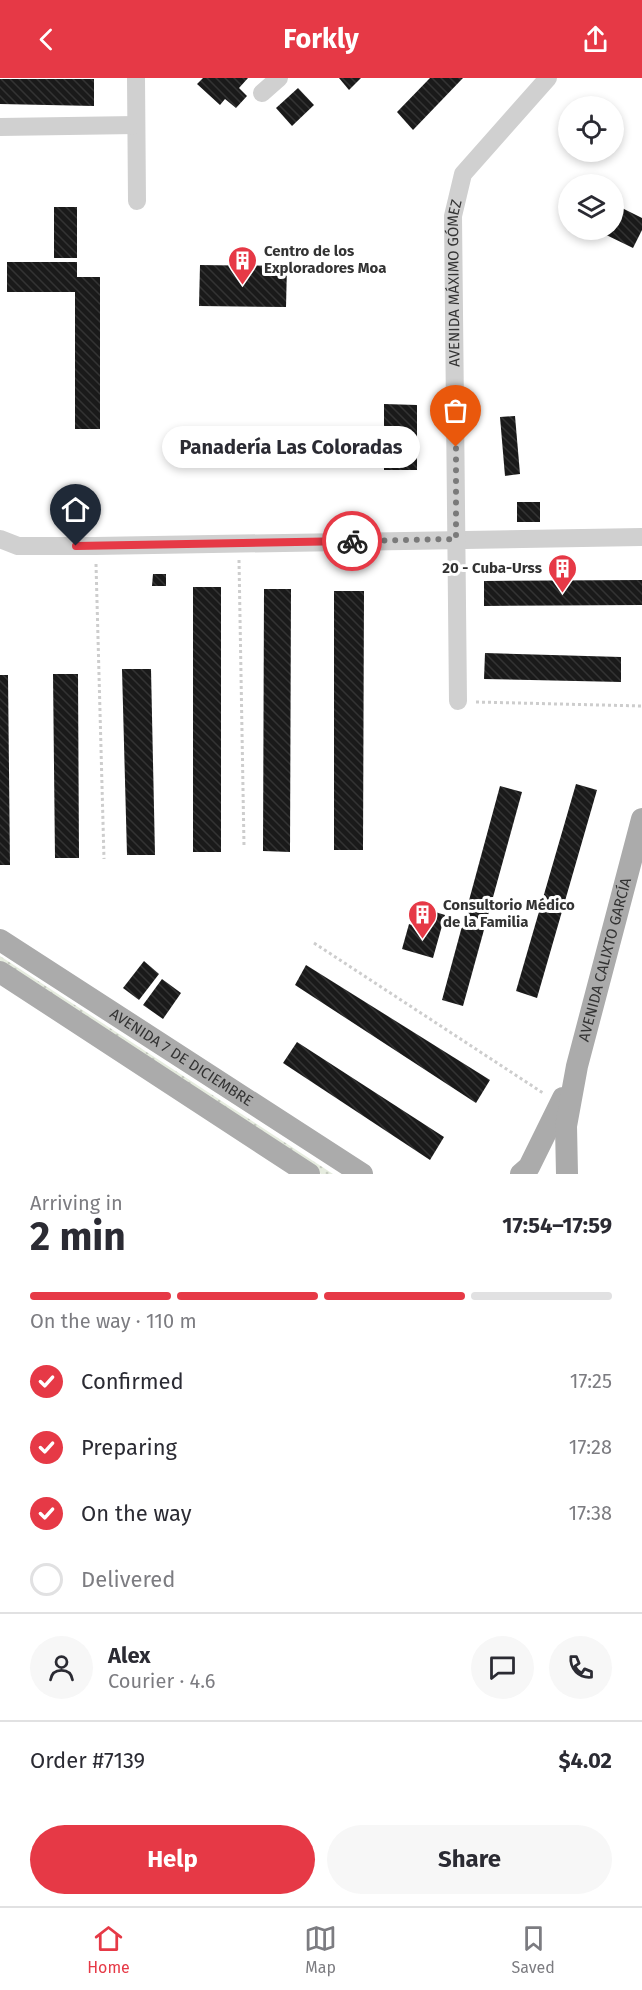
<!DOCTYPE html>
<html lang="en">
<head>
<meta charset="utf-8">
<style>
  :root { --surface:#fff; --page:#f7f7f7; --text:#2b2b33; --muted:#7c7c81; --line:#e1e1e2; --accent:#e63946 }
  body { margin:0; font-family:"Fira Sans",sans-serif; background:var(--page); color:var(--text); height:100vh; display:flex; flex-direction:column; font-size:22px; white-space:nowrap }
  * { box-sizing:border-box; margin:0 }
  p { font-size:20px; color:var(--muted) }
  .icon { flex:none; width:33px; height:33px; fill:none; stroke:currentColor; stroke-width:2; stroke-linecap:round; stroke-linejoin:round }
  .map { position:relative; height:1096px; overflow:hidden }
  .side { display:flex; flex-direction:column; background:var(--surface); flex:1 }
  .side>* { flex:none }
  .fabs { position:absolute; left:558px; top:18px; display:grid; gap:12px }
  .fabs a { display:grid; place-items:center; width:66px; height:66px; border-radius:50%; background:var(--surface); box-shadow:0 3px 9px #0003; font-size:30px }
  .pin { position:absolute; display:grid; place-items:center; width:51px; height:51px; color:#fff; margin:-62px -26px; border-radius:50% 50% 50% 0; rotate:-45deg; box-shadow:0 0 6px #0007 }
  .pin .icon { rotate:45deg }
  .courier { position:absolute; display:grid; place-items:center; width:60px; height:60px; margin:-30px; border:4px solid #e63946; border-radius:50%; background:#fff; color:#222; box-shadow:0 2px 8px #0007 }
  .bubble { position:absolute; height:42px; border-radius:21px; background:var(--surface); box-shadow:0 3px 9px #0003; font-size:20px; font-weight:700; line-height:42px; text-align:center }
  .head em { font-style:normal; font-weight:700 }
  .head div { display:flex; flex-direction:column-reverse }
  .head { display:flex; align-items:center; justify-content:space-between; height:102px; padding:0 30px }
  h1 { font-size:39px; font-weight:700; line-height:45px }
  .bar { display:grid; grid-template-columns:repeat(4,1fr); gap:9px 6px; align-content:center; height:72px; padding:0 30px }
  .bar i { height:8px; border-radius:4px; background:var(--line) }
  .bar .active { background:var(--accent) }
  .bar p { grid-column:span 4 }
  .line { display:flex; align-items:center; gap:15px; padding:0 30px; border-top:2px solid var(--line) }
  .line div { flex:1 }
  .round { display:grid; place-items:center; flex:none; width:63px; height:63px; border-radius:32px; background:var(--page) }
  ol { padding:0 30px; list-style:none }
  li { display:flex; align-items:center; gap:18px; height:66px }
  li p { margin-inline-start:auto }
  li .icon { padding:6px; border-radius:50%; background:var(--accent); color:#fff; stroke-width:4 }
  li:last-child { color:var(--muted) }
  li i { width:33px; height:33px; border:3px solid var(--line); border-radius:50% }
  .action { display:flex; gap:12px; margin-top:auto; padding:12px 30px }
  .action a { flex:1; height:69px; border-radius:36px; background:var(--accent); color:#fff; font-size:24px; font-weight:700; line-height:69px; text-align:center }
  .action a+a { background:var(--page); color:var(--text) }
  header { display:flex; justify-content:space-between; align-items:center; height:78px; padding:0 30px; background:var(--accent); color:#fff; font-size:27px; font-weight:700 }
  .menu { display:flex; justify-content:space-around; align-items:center; height:84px; border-top:2px solid var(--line); background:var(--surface); font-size:16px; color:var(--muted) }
  .menu a { display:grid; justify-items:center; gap:3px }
  .menu .active { color:var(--accent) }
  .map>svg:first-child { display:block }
</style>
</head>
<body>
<header><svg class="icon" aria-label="back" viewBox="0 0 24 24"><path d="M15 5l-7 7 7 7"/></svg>Forkly<svg class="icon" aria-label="share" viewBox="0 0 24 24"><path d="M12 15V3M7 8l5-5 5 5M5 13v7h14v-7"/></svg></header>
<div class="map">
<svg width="642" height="1096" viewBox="0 0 642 1096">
  <defs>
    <pattern id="grass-dots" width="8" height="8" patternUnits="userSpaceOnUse" patternTransform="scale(1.5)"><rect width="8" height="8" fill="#e6ecdf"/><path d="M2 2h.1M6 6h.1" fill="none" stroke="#c6cbc0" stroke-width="1.8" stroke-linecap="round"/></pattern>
    <pattern id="building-back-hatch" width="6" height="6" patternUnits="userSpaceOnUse" patternTransform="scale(1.5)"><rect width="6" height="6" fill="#1a1a1a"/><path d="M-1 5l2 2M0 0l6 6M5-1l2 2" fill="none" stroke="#333"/></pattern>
  </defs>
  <rect width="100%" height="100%" fill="#fff"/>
  <path fill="url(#grass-dots)" d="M0 878 333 1096H321L0 888Z"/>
  <g fill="url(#building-back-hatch)">
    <path d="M203 0H248L239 10 247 18 236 30 225 21 220 27 197 6Z"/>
    <path d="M339 0H361L349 12Z"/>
    <path d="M430 0H463L413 52 397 34Z"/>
    <path d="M0 1H94V28L0 26Z"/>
    <path d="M298 10 314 27 292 48 276 30Z"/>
    <path d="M614 126 642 140V152L633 170 596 152H614Z"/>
    <rect x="54" y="129" width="23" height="51"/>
    <path d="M7 184H77V199H100V351H75V214H7Z"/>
    <path d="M200 187 287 188 286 229 199 228Z"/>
    <path d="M384 326 417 327V392H384Z"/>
    <path d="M515 338 520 396 505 398 500 339Z"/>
    <rect x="517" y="424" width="23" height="20"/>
    <path d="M153 496H166V508H152Z"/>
    <path d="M642 502V527L484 528V503Z"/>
    <rect x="193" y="509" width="28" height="265"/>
    <path d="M264 511H291L290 774 263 773Z"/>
    <path d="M334 513H364L363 772H334Z"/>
    <path d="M485 575 621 579V604L484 601Z"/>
    <path d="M122 591H151L155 777H127Z"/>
    <path d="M53 596H78L79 780H55Z"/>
    <path d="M0 597H8L10 787H0Z"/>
    <path d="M576 706 597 712 537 920 516 913Z"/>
    <path d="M500 708 522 714 463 928 442 922Z"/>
    <path d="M429 832 445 837 433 880 402 871 409 846 423 851Z"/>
    <path d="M144 883 159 896 139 922 123 910Z"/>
    <path d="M306 887 490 1002 476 1025 295 907Z"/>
    <path d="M162 901 181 915 163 941 143 927Z"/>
    <path d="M297 964 444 1059 430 1082 283 985Z"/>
  </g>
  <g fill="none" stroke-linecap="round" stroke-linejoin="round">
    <g stroke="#cdcdcd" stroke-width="3" stroke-dasharray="3 3" stroke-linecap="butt">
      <path d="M239 482 244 768"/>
      <path d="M96 486 104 781"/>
      <path d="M476 624 642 628"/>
      <path d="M314 865 543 1015"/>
    </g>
    <g stroke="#d0d0d0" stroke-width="18">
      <path d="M136 0 137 123"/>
      <path d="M262 15 279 0"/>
      <path d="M0 49 136 47"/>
      <path d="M0 461 18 468H95L642 459"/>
      <path id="s1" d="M458 623 453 138 463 96 548 0"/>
    </g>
    <g stroke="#ababab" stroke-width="22">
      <path id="s2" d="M0 862 362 1096"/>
      <path d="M0 894 309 1096"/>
      <path d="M521 1096 529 1089 563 1020"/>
      <path id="s3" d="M567 1096 566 1048 577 988 642 741"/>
    </g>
  </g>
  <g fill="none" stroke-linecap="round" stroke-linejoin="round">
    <path stroke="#7a7a7a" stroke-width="6" stroke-dasharray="0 10.8" d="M352 463 456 461V369"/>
    <path stroke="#e63946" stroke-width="8" d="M76 468 352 463"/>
  </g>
  <defs>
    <symbol id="building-pin" viewBox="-11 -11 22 30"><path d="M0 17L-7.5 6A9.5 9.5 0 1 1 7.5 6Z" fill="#e63946" stroke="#fff"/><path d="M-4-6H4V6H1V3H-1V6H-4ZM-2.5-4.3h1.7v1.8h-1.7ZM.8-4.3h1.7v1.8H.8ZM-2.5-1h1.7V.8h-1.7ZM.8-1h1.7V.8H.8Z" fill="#fff"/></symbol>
  </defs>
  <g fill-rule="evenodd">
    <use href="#building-pin" x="226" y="166" width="33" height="45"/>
    <use href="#building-pin" x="546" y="474" width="33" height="45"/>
    <use href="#building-pin" x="406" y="820" width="33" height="45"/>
  </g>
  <g text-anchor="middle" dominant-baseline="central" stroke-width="6" stroke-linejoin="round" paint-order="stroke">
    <g font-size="15" font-weight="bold" fill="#333" stroke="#fff" text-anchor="start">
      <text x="264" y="173">Centro de los<tspan x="264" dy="17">Exploradores Moa</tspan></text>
      <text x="542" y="490" text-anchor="end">20 - Cuba-Urss</text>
      <text x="443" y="827">Consultorio Médico<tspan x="443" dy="17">de la Familia</tspan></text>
    </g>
    <g font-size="15" fill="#333" stroke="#fff">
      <text stroke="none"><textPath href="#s1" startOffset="418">AVENIDA MÁXIMO GÓMEZ</textPath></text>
      <text stroke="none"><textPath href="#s3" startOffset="219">AVENIDA CALIXTO GARCÍA</textPath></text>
      <text stroke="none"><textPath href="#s2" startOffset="216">AVENIDA 7 DE DICIEMBRE</textPath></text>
    </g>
  </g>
</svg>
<div class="fabs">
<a><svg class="icon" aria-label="locate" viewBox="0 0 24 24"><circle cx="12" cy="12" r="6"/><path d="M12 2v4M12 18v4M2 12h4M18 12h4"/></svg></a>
<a><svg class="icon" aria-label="layers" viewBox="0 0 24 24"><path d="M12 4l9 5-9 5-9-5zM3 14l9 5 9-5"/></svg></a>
</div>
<div class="pin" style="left:456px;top:369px;background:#ea580c"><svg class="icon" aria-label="bag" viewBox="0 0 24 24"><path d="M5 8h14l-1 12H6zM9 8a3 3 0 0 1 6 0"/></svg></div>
<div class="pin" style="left:76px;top:468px;background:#1f2937"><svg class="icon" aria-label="home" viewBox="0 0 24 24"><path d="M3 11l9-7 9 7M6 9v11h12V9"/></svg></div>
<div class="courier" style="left:352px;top:463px"><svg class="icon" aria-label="bike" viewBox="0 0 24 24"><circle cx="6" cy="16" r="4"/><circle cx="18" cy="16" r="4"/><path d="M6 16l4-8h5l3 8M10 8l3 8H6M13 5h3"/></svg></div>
<div class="bubble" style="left:162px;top:348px;width:258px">Panadería Las Coloradas</div>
</div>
<section class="side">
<div class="head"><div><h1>2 min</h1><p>Arriving in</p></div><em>17:54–17:59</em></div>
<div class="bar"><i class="active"></i><i class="active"></i><i class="active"></i><i></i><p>On the way · 110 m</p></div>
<ol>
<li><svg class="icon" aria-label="check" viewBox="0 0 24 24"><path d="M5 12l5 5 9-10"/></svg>Confirmed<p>17:25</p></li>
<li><svg class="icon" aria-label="check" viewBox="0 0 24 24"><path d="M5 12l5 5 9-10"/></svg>Preparing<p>17:28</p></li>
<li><svg class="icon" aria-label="check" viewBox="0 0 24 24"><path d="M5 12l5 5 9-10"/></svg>On the way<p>17:38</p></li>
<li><i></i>Delivered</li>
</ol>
<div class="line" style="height:108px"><a class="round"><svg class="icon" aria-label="person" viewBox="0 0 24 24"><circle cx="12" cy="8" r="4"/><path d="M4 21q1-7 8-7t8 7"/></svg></a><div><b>Alex</b><p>Courier · 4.6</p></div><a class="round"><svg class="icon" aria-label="chat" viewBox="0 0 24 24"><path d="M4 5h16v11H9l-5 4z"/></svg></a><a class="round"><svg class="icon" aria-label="phone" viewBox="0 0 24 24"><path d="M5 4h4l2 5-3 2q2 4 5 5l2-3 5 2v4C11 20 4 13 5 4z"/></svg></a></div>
<div class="line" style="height:78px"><div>Order #7139</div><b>$4.02</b></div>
<div class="action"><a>Help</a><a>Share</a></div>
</section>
<nav class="menu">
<a class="active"><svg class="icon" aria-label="home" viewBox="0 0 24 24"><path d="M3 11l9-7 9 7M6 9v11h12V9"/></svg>Home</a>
<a><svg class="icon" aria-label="map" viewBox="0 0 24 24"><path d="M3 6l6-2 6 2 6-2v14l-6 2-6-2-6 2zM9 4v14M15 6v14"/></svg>Map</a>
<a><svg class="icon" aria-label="saved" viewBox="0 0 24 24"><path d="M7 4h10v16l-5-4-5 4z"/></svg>Saved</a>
</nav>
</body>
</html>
